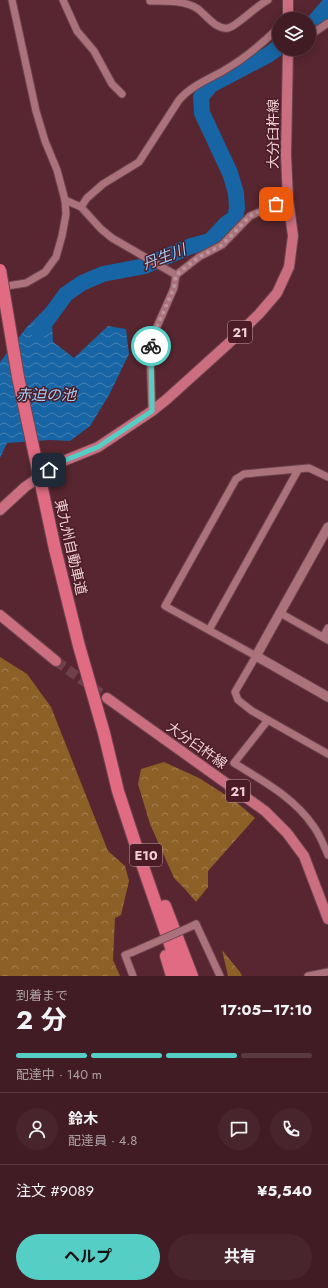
<!DOCTYPE html>
<html lang="ja">
<head>
<meta charset="utf-8">
<style>
  :root { --surface:#411c24; --page:#48252c; --text:#f1f3f6; --muted:#aea1a6; --line:#5a3a41; --accent:#55cec5 }
  body { margin:0; font-family:Jost,"Noto Sans JP",sans-serif; background:var(--page); color:var(--text); height:100vh; display:flex; flex-direction:column; font-size:15px; white-space:nowrap }
  * { box-sizing:border-box; margin:0 }
  p { font-size:13px; color:var(--muted) }
  .icon { flex:none; width:22px; height:22px; fill:none; stroke:currentColor; stroke-width:2; stroke-linecap:round; stroke-linejoin:round }
  .map { position:relative; height:976px; overflow:hidden }
  .panel { display:flex; flex-direction:column; background:var(--surface); flex:1 }
  .panel>* { flex:none }
  .buttons { position:absolute; left:272px; top:12px; display:grid; gap:8px }
  .buttons a { display:grid; place-items:center; width:44px; height:44px; border-radius:50%; background:var(--surface); box-shadow:0 2px 10px #0003,0 0 0 1px var(--line); font-size:20px }
  .pin { position:absolute; display:grid; place-items:center; width:34px; height:34px; color:#fff; margin:-17px; border-radius:8px; box-shadow:0 2px 6px #0006 }
  .courier { position:absolute; display:grid; place-items:center; width:40px; height:40px; margin:-20px; border:3px solid #55cec5; border-radius:50%; background:#fff; color:#222; box-shadow:0 1px 5px #0007 }
  .overview em { font-style:normal; font-weight:700 }
  .overview div { display:flex; flex-direction:column-reverse }
  .overview { display:flex; align-items:center; justify-content:space-between; height:68px; padding:0 16px }
  h1 { font-size:26px; font-weight:700; line-height:30px }
  .bar { display:grid; grid-template-columns:repeat(4,1fr); gap:6px 4px; align-content:center; height:48px; padding:0 16px }
  .bar i { height:5px; border-radius:3px; background:var(--line) }
  .bar .active { background:var(--accent) }
  .bar p { grid-column:span 4 }
  .line { display:flex; align-items:center; gap:10px; padding:0 16px; border-top:1px solid var(--line) }
  .line div { flex:1 }
  .round { display:grid; place-items:center; flex:none; width:42px; height:42px; border-radius:21px; background:var(--page) }
  .cta { display:flex; gap:8px; margin-top:auto; padding:8px 16px }
  .cta a { flex:1; height:46px; border-radius:24px; background:var(--accent); color:#111; font-size:16px; font-weight:700; line-height:46px; text-align:center }
  .cta a+a { background:var(--page); color:var(--text) }
  .map>svg:first-child { display:block }
</style>
</head>
<body>
<div class="map">
<svg width="328" height="976" viewBox="0 0 328 976">
  <defs>
    <pattern id="forest-crowns" width="20" height="18" patternUnits="userSpaceOnUse"><rect width="20" height="18" fill="#8d6027"/><path d="M2 6a3 3 0 1 1 6 0M12 15a3 3 0 1 1 6 0" fill="none" stroke="#a37d50"/></pattern>
    <pattern id="water-waves" width="16" height="10" patternUnits="userSpaceOnUse"><rect width="16" height="10" fill="#1865a5"/><path d="M0 5q4-4 8 0t8 0" fill="none" stroke="#4581b4"/></pattern>
  </defs>
  <rect width="100%" height="100%" fill="#572630"/>
  <g fill="url(#forest-crowns)">
    <path d="M0 657 27 674 51 707 108 851 125 866 129 881 121 915 115 918 113 960 120 976H0Z"/>
    <path d="M164 762 199 778 235 801 255 818 208 871V887L196 902 184 888 174 878 150 824 138 784 141 769Z"/>
    <path d="M222 950 240 972 242 976H228Z"/>
  </g>
  <path fill="url(#water-waves)" d="M51 303 53 342 74 358 108 326 126 329 129 354 109 395 90 426 70 441 50 440 7 443 0 458V362L26 328Z"/>
  <g fill="none" stroke-linecap="round" stroke-linejoin="round">
    <g stroke="#1865a5" stroke-width="16">
      <path d="M309 28 328 6"/>
      <path d="M39 331 66 294 82 283 103 274 145 266 191 246 210 241 226 224 235 218 237 208 236 193 230 173 202 113 201 97 211 85 268 55 279 47"/>
    </g>
    <path stroke="#6e4049" stroke-width="10" stroke-dasharray="10 5" stroke-linecap="butt" d="M56 661 107 698"/>
    <defs>
      <g id="minor">
        <path d="M63 0 77 31 94 51 112 84 122 94"/>
        <path d="M150 1C164 1 185 0 198 9 206 15 216 30 228 28 236 27 257 5 268 0"/>
        <path d="M309 36 328 23"/>
        <path d="M65 200 81 207 101 229 112 238 176 275"/>
        <path d="M81 207 87 198 103 184 139 162 179 100C191 86 207 80 223 71 244 59 262 44 279 27"/>
        <path d="M0 287 26 283 45 272 56 257 62 236 66 214 65 200 57 170 45 141 36 111 12 0"/>
        <path d="M152 411 150 351 152 338 174 288 176 275 199 257 222 245 250 216 288 199"/>
        <path d="M328 477 309 468 244 474 236 479 165 606 256 656 235 692 238 700 252 711 328 754"/>
        <path d="M280 613 328 640"/>
        <path d="M209 630 298 470"/>
        <path d="M323 637 328 628"/>
        <path d="M268 720 234 763C263 781 295 798 314 827 320 835 324 846 328 855"/>
        <path d="M190 927 196 924 220 976"/>
        <path d="M133 976 125 955 133 952"/>
        <path d="M308 976 328 972"/>
      </g>
      <path id="tertiary" d="M328 527 256 656 328 697"/>
      <g id="primary">
        <path d="M288 19V0"/>
        <path d="M0 510 25 487 61 462 98 447 152 411 167 399 229 343 259 314 277 293 289 267 293 236 288 199 286 155 288 49"/>
        <path d="M0 615 56 661"/>
        <path d="M107 698 265 811 287 833 304 856 328 919"/>
      </g>
      <g id="motorway">
        <path d="M55 549 79 646 104 733 118 791 140 858 181 976"/>
        <path d="M165 906 192 976"/>
        <path d="M166 956 172 976"/>
      </g>
    </defs>
    <use href="#minor" stroke="#6d434d" stroke-width="9"/>
    <use href="#tertiary" stroke="#6d434d" stroke-width="11"/>
    <use href="#primary" stroke="#6d434d" stroke-width="12"/>
    <use href="#motorway" stroke="#6d434d" stroke-width="14"/>
    <use href="#minor" stroke="#ab727b" stroke-width="7"/>
    <use href="#tertiary" stroke="#ab727b" stroke-width="9"/>
    <use href="#primary" stroke="#cb6e80" stroke-width="10"/>
    <use href="#motorway" stroke="#e06b83" stroke-width="12"/>
    <defs>
      <path id="minor-bridge" d="M133 952 190 927"/>
      <path id="motorway-bridge" d="M0 270 18 377 55 549"/>
    </defs>
    <use href="#minor-bridge" stroke="#6d434d" stroke-width="9" stroke-linecap="butt"/>
    <use href="#motorway-bridge" stroke="#6d434d" stroke-width="14" stroke-linecap="butt"/>
    <use href="#minor-bridge" stroke="#ab727b" stroke-width="7"/>
    <use href="#motorway-bridge" stroke="#e06b83" stroke-width="12"/>
  </g>
  <g fill="none" stroke-linecap="round" stroke-linejoin="round">
    <path stroke="#ba949b" stroke-width="4" stroke-dasharray="0 7.2" d="M151 346 152 338 174 288 176 275 199 257 222 245 250 216 276 204"/>
    <path stroke="#55cec5" stroke-width="5" d="M49 470 61 462 98 447 152 411 151 346"/>
  </g>
  <g text-anchor="middle" dominant-baseline="central" stroke-width="3" stroke-linejoin="round" paint-order="stroke">
    <g fill="#4c1c26" stroke="#bf9aa0" stroke-width="1">
      <rect x="228" y="321" width="24" height="22" rx="3"/>
      <rect x="226" y="780" width="24" height="22" rx="3"/>
      <rect x="130" y="844" width="32" height="22" rx="3"/>
    </g>
    <g font-size="13" font-weight="bold" fill="#f0d0d4">
      <text x="240" y="332">21</text>
      <text x="238" y="791">21</text>
      <text x="146" y="855">E10</text>
    </g>
    <g font-size="14" fill="#f0d0d4" stroke="#4c1c26">
      <text transform="translate(273 134) rotate(-90)">大分臼杵線</text>
      <text transform="translate(71 547) rotate(77)">東九州自動車道</text>
      <text transform="translate(197 745) rotate(35)">大分臼杵線</text>
    </g>
    <g font-size="15" font-style="italic" fill="#a3cdf7" stroke="#4c1c26">
      <text transform="translate(164 257) rotate(-21)">丹生川</text>
      <text x="46" y="395">赤迫の池</text>
    </g>
  </g>
</svg>
<div class="buttons">
<a><svg class="icon" aria-label="layers" viewBox="0 0 24 24"><path d="M12 4l9 5-9 5-9-5zM3 14l9 5 9-5"/></svg></a>
</div>
<div class="pin" style="left:276px;top:204px;background:#ea580c"><svg class="icon" aria-label="bag" viewBox="0 0 24 24"><path d="M5 8h14l-1 12H6zM9 8a3 3 0 0 1 6 0"/></svg></div>
<div class="pin" style="left:49px;top:470px;background:#1f2937"><svg class="icon" aria-label="home" viewBox="0 0 24 24"><path d="M3 11l9-7 9 7M6 9v11h12V9"/></svg></div>
<div class="courier" style="left:151px;top:346px"><svg class="icon" aria-label="bike" viewBox="0 0 24 24"><circle cx="6" cy="16" r="4"/><circle cx="18" cy="16" r="4"/><path d="M6 16l4-8h5l3 8M10 8l3 8H6M13 5h3"/></svg></div>
</div>
<section class="panel">
<div class="overview"><div><h1>2 分</h1><p>到着まで</p></div><em>17:05–17:10</em></div>
<div class="bar"><i class="active"></i><i class="active"></i><i class="active"></i><i></i><p>配達中 · 140 m</p></div>
<div class="line" style="height:72px"><a class="round"><svg class="icon" aria-label="person" viewBox="0 0 24 24"><circle cx="12" cy="8" r="4"/><path d="M4 21q1-7 8-7t8 7"/></svg></a><div><b>鈴木</b><p>配達員 · 4.8</p></div><a class="round"><svg class="icon" aria-label="chat" viewBox="0 0 24 24"><path d="M4 5h16v11H9l-5 4z"/></svg></a><a class="round"><svg class="icon" aria-label="phone" viewBox="0 0 24 24"><path d="M5 4h4l2 5-3 2q2 4 5 5l2-3 5 2v4C11 20 4 13 5 4z"/></svg></a></div>
<div class="line" style="height:52px"><div>注文 #9089</div><b>¥5,540</b></div>
<div class="cta"><a>ヘルプ</a><a>共有</a></div>
</section>
</body>
</html>
